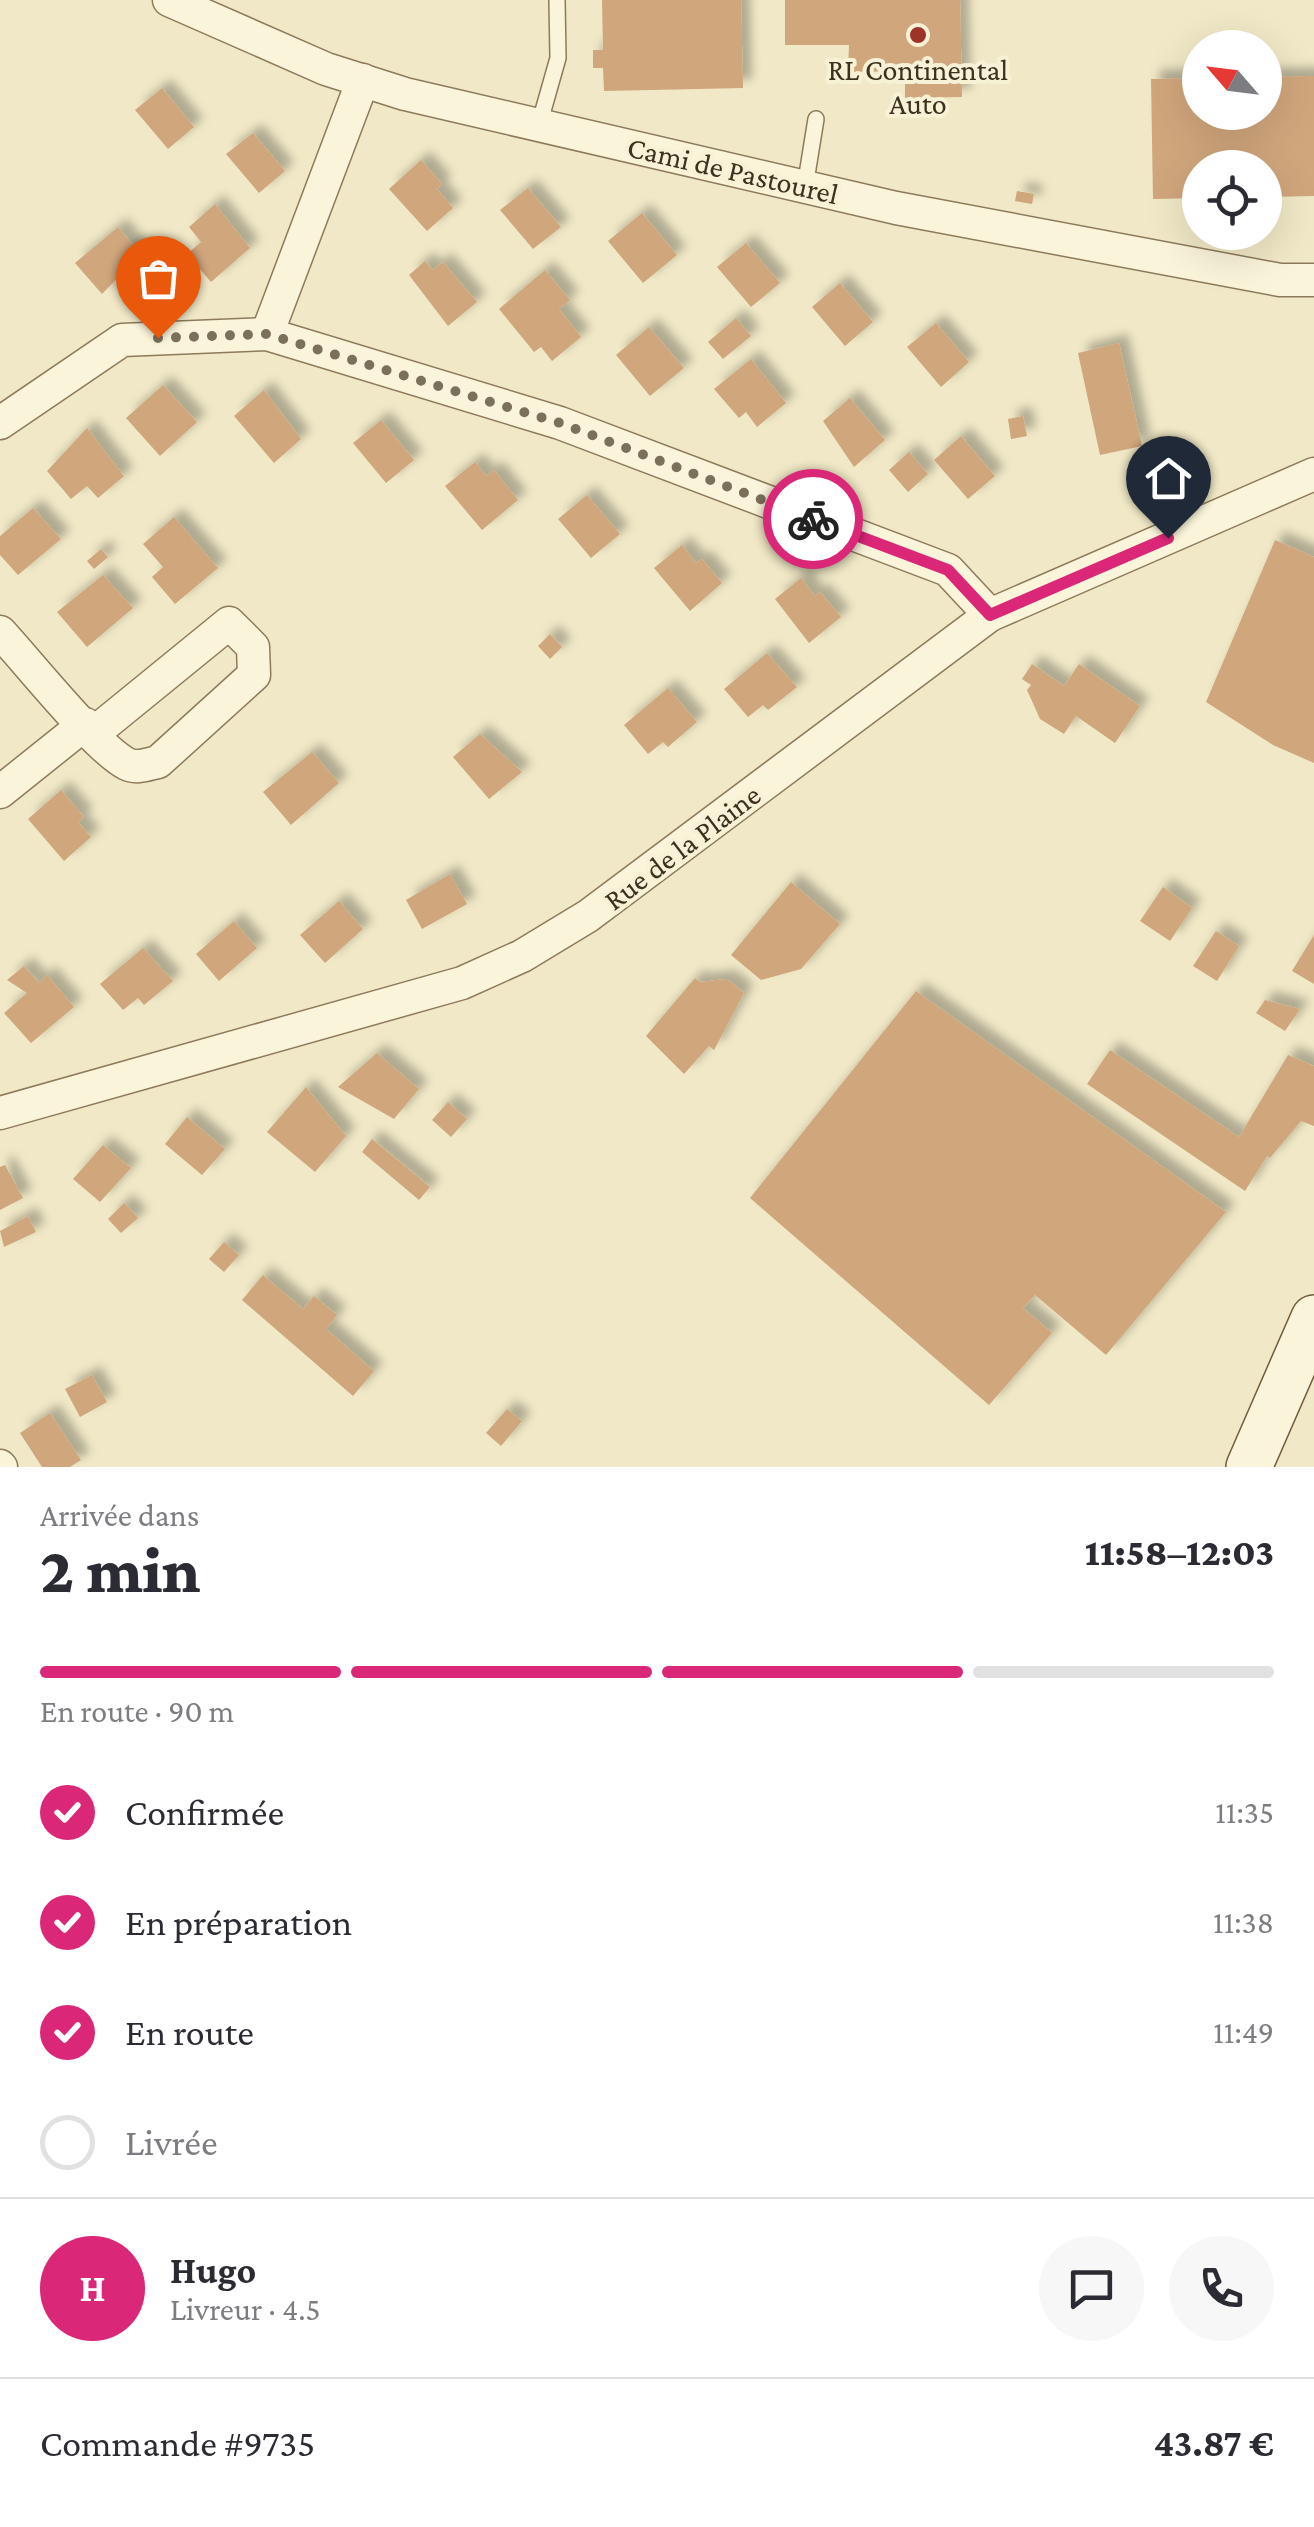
<!DOCTYPE html>
<html lang="fr">
<head>
<meta charset="utf-8">
<style>
  :root { --surface:#fff; --page:#f7f7f7; --text:#2b2b33; --muted:#7c7c81; --line:#e1e1e2; --accent:#db2777 }
  body { margin:0; font-family:"Crimson Pro",serif; background:var(--page); color:var(--text); height:100vh; display:flex; flex-direction:column; font-size:38px; white-space:nowrap }
  * { box-sizing:border-box; margin:0 }
  p { font-size:32px; color:var(--muted) }
  .icon { flex:none; width:55px; height:55px; fill:none; stroke:currentColor; stroke-width:2; stroke-linecap:round; stroke-linejoin:round }
  .map { position:relative; height:1467px; overflow:hidden }
  .panel { display:flex; flex-direction:column; background:var(--surface); flex:1 }
  .panel>* { flex:none }
  .needle { width:65px; rotate:298deg }
  .tools { position:absolute; left:1182px; top:30px; display:grid; gap:20px }
  .tools a { display:grid; place-items:center; width:100px; height:100px; border-radius:50%; background:var(--surface); box-shadow:0 10px 40px #0002; font-size:50px }
  .pin { position:absolute; display:grid; place-items:center; width:85px; height:85px; color:#fff; margin:-102px -42px; border-radius:50% 50% 50% 0; rotate:-45deg; box-shadow:0 0 10px #0007 }
  .pin .icon { rotate:45deg }
  .courier { position:absolute; display:grid; place-items:center; width:100px; height:100px; margin:-50px; border:8px solid #db2777; border-radius:50%; background:#fff; color:#222; box-shadow:0 2px 12px #0007 }
  .headline em { font-style:normal; font-weight:800 }
  .headline div { display:flex; flex-direction:column-reverse }
  .headline { display:flex; align-items:center; justify-content:space-between; height:170px; padding:0 40px }
  h1 { font-size:65px; font-weight:800; line-height:75px }
  .bar { display:grid; grid-template-columns:repeat(4,1fr); gap:15px 10px; align-content:center; height:120px; padding:0 40px }
  .bar i { height:12px; border-radius:8px; background:var(--line) }
  .bar .active { background:var(--accent) }
  .bar p { grid-column:span 4 }
  .line { display:flex; align-items:center; gap:25px; padding:0 40px; border-top:2px solid var(--line) }
  .line div { flex:1 }
  .round { display:grid; place-items:center; flex:none; width:105px; height:105px; border-radius:52px; background:var(--page) }
  ol { padding:0 40px; list-style:none }
  li { display:flex; align-items:center; gap:30px; height:110px }
  li p { margin-inline-start:auto }
  li .icon { padding:10px; border-radius:50%; background:var(--accent); color:#fff; stroke-width:4 }
  li:last-child { color:var(--muted) }
  li i { width:55px; height:55px; border:5px solid var(--line); border-radius:50% }
  .map>svg:first-child { display:block }
</style>
</head>
<body>
<div class="map">
<svg width="1314" height="1467" viewBox="0 0 1314 1467">
  <defs>
    <filter id="shadow"><feDropShadow dx="9" dy="-9" stdDeviation="5" flood-color="#0004"/></filter>
  </defs>
  <rect width="100%" height="100%" fill="#f0e8c6"/>
  <g fill="#d0a67b" filter="url(#shadow)">
    <path d="M602 0H741L743 88 604 91 603 68H593V50H603Z"/>
    <path d="M785 0H960L962 97 905 98V71L848 72 849 45H785Z"/>
    <path d="M1314 76V196L1265 197V168H1200V198L1153 199 1151 79 1200 78V112H1265V77Z"/>
    <path d="M162 88 194 127 168 149 135 110Z"/>
    <path d="M253 133 285 171 259 193 226 154Z"/>
    <path d="M421 160 442 184 437 189 453 208 427 231 389 189Z"/>
    <path d="M528 188 561 227 533 249 500 210Z"/>
    <path d="M1017 191 1034 194 1032 204 1015 201Z"/>
    <path d="M215 204 250 248 211 282 187 254 201 242 189 227Z"/>
    <path d="M642 213 677 255 643 283 608 241Z"/>
    <path d="M118 227 141 254 102 294 75 263Z"/>
    <path d="M746 243 780 283 751 307 717 267Z"/>
    <path d="M425 261 433 270 443 262 477 302 448 326 409 275Z"/>
    <path d="M545 270 570 300 559 309 581 337 552 361 541 347 534 352 499 309Z"/>
    <path d="M840 283 873 322 845 346 812 307Z"/>
    <path d="M736 318 751 336 723 359 708 342Z"/>
    <path d="M936 323 969 362 941 387 907 347Z"/>
    <path d="M649 327 684 368 650 396 616 355Z"/>
    <path d="M1119 343 1142 446 1100 455 1078 353Z"/>
    <path d="M751 359 786 403 757 427 746 412 739 418 714 389Z"/>
    <path d="M163 385 197 422 160 456 126 418Z"/>
    <path d="M264 390 301 439 274 463 234 416Z"/>
    <path d="M850 398 885 440 854 467 823 421Z"/>
    <path d="M1023 416 1027 436 1011 439 1008 419Z"/>
    <path d="M381 420 414 460 386 483 353 443Z"/>
    <path d="M87 428 124 476 98 498 87 486 71 499 47 471Z"/>
    <path d="M961 436 995 476 968 499 934 460Z"/>
    <path d="M909 452 928 474 908 492 889 470Z"/>
    <path d="M475 462 486 476 494 470 518 500 482 530 445 486Z"/>
    <path d="M587 495 620 534 591 558 558 519Z"/>
    <path d="M33 508 61 539 18 575 0 555V536Z"/>
    <path d="M174 517 218 568 175 604 152 577 163 567 143 544Z"/>
    <path d="M1275 540 1314 557V763L1273 745 1206 702Z"/>
    <path d="M682 545 696 563 702 559 722 583 690 611 654 568Z"/>
    <path d="M101 549 108 557 94 569 87 561Z"/>
    <path d="M103 575 133 608 87 647 57 612Z"/>
    <path d="M801 578 815 596 820 592 841 617 809 643 775 599Z"/>
    <path d="M550 634 562 647 550 659 538 646Z"/>
    <path d="M767 653 797 687 768 710 763 705 748 717 724 689Z"/>
    <path d="M1032 664 1064 686 1079 664 1140 706 1115 743 1076 716 1064 734 1040 719 1027 690 1031 685 1022 679Z"/>
    <path d="M668 688 697 722 668 747 663 742 648 754 624 725Z"/>
    <path d="M480 734 522 772 489 799 453 757Z"/>
    <path d="M312 752 339 783 291 825 263 792Z"/>
    <path d="M61 790 84 817 78 822 91 837 64 861 28 819Z"/>
    <path d="M450 874 467 904 422 929 406 900Z"/>
    <path d="M791 882 840 924 801 969 761 980 731 955Z"/>
    <path d="M1163 887 1192 908 1170 941 1140 921Z"/>
    <path d="M339 901 363 929 325 963 300 935Z"/>
    <path d="M234 921 257 948 219 981 196 954Z"/>
    <path d="M1216 931 1239 946 1217 981 1193 966Z"/>
    <path d="M1314 935V984L1292 971Z"/>
    <path d="M143 948 173 981 144 1005 138 998 123 1010 100 984Z"/>
    <path d="M24 966 39 983 47 975 74 1007 31 1043 4 1013 27 993 7 980Z"/>
    <path d="M695 978 700 982 727 979 744 993 714 1050 709 1046 684 1074 646 1036Z"/>
    <path d="M916 991 1226 1212 1106 1355 1035 1295 1023 1308 1052 1333 989 1405 750 1198Z"/>
    <path d="M1265 1000 1300 1009 1285 1031 1256 1013Z"/>
    <path d="M1110 1050 1239 1137 1288 1055 1314 1066V1126L1301 1121 1270 1158 1267 1156 1245 1191 1087 1084Z"/>
    <path d="M377 1053 419 1089 394 1119 338 1087Z"/>
    <path d="M306 1087 346 1136 315 1172 267 1132Z"/>
    <path d="M448 1102 467 1119 451 1137 432 1120Z"/>
    <path d="M187 1117 225 1149 202 1175 165 1144Z"/>
    <path d="M372 1139 430 1187 419 1200 362 1152Z"/>
    <path d="M103 1145 131 1168 100 1202 73 1179Z"/>
    <path d="M5 1165 23 1198 0 1210V1167Z"/>
    <path d="M124 1203 138 1218 121 1233 108 1219Z"/>
    <path d="M28 1216 36 1232 4 1247 0 1231Z"/>
    <path d="M224 1242 239 1255 224 1272 209 1259Z"/>
    <path d="M263 1275 303 1309 314 1296 337 1315 326 1329 374 1371 353 1396 242 1300Z"/>
    <path d="M92 1375 107 1402 80 1417 65 1389Z"/>
    <path d="M507 1409 522 1421 501 1446 486 1433Z"/>
    <path d="M50 1413 81 1460 70 1467H42L20 1433Z"/>
  </g>
  <g fill="none" stroke-linecap="round" stroke-linejoin="round">
    <defs>
      <g id="lane">
        <path d="M539 125 558 58 557 0"/>
        <path d="M805 187 816 119"/>
      </g>
      <g id="street">
        <path d="M169 0 326 69 405 94 896 208 1280 280H1314"/>
        <path d="M267 334 363 80"/>
        <path d="M0 423 122 340 267 334 560 423 948 570 990 615"/>
        <path d="M0 632C28 662 96 748 127 764 137 769 148 764 158 762L254 675 253 647 229 623 94 733"/>
        <path d="M0 792 85 724"/>
        <path d="M0 1113 462 983 522 956 588 916 990 615 1314 474"/>
        <path d="M0 1466 1 1467"/>
      </g>
      <path id="secondary" d="M1249 1467 1314 1318"/>
    </defs>
    <use href="#lane" stroke="#8d7a5b" stroke-width="18"/>
    <use href="#street" stroke="#8d7a5b" stroke-width="35"/>
    <use href="#secondary" stroke="#6f5b3e" stroke-width="48"/>
    <use href="#lane" stroke="#faf4da" stroke-width="15"/>
    <use href="#street" stroke="#faf4da" stroke-width="32"/>
    <use href="#secondary" stroke="#faf4da" stroke-width="45"/>
  </g>
  <g fill="none" stroke-linecap="round" stroke-linejoin="round">
    <path stroke="#7b7059" stroke-width="10" stroke-dasharray="0 18" d="M158 338 267 334 560 423 813 519"/>
    <path stroke="#db2777" stroke-width="12" d="M813 519 948 570 990 615 1168 538"/>
  </g>
  <circle fill="#9e3328" stroke="#f7f1d6" stroke-width="4" cx="918" cy="35" r="10"/>
  <g text-anchor="middle" dominant-baseline="central" stroke-width="8" stroke-linejoin="round" paint-order="stroke">
    <g font-size="30" fill="#3c301f" stroke="#f7f1d6">
      <text x="918" y="69">RL Continental<tspan x="918" dy="34">Auto</tspan></text>
    </g>
    <g font-size="30" fill="#3c301f" stroke="#f7f1d6">
      <text transform="translate(733 170) rotate(13)">Cami de Pastourel</text>
      <text transform="translate(682 847) rotate(-37)">Rue de la Plaine</text>
    </g>
  </g>
</svg>
<div class="tools">
<a><svg class="needle" viewBox="-14 -14 28 28"><path d="M0-13l5 13h-10z" fill="#e53935"/><path d="M0 13l5-13h-10z" fill="#7c7c81"/></svg></a>
<a><svg class="icon" aria-label="locate" viewBox="0 0 24 24"><circle cx="12" cy="12" r="6"/><path d="M12 2v4M12 18v4M2 12h4M18 12h4"/></svg></a>
</div>
<div class="pin" style="left:158px;top:338px;background:#ea580c"><svg class="icon" aria-label="bag" viewBox="0 0 24 24"><path d="M5 8h14l-1 12H6zM9 8a3 3 0 0 1 6 0"/></svg></div>
<div class="pin" style="left:1168px;top:538px;background:#1f2937"><svg class="icon" aria-label="home" viewBox="0 0 24 24"><path d="M3 11l9-7 9 7M6 9v11h12V9"/></svg></div>
<div class="courier" style="left:813px;top:519px"><svg class="icon" aria-label="bike" viewBox="0 0 24 24"><circle cx="6" cy="16" r="4"/><circle cx="18" cy="16" r="4"/><path d="M6 16l4-8h5l3 8M10 8l3 8H6M13 5h3"/></svg></div>
</div>
<section class="panel">
<div class="headline"><div><h1>2 min</h1><p>Arrivée dans</p></div><em>11:58–12:03</em></div>
<div class="bar"><i class="active"></i><i class="active"></i><i class="active"></i><i></i><p>En route · 90 m</p></div>
<ol>
<li><svg class="icon" aria-label="check" viewBox="0 0 24 24"><path d="M5 12l5 5 9-10"/></svg>Confirmée<p>11:35</p></li>
<li><svg class="icon" aria-label="check" viewBox="0 0 24 24"><path d="M5 12l5 5 9-10"/></svg>En préparation<p>11:38</p></li>
<li><svg class="icon" aria-label="check" viewBox="0 0 24 24"><path d="M5 12l5 5 9-10"/></svg>En route<p>11:49</p></li>
<li><i></i>Livrée</li>
</ol>
<div class="line" style="height:180px"><b class="round" style="background:var(--accent);color:#fff">H</b><div><b>Hugo</b><p>Livreur · 4.5</p></div><a class="round"><svg class="icon" aria-label="chat" viewBox="0 0 24 24"><path d="M4 5h16v11H9l-5 4z"/></svg></a><a class="round"><svg class="icon" aria-label="phone" viewBox="0 0 24 24"><path d="M5 4h4l2 5-3 2q2 4 5 5l2-3 5 2v4C11 20 4 13 5 4z"/></svg></a></div>
<div class="line" style="height:130px"><div>Commande #9735</div><b>43.87 €</b></div>
</section>
</body>
</html>
